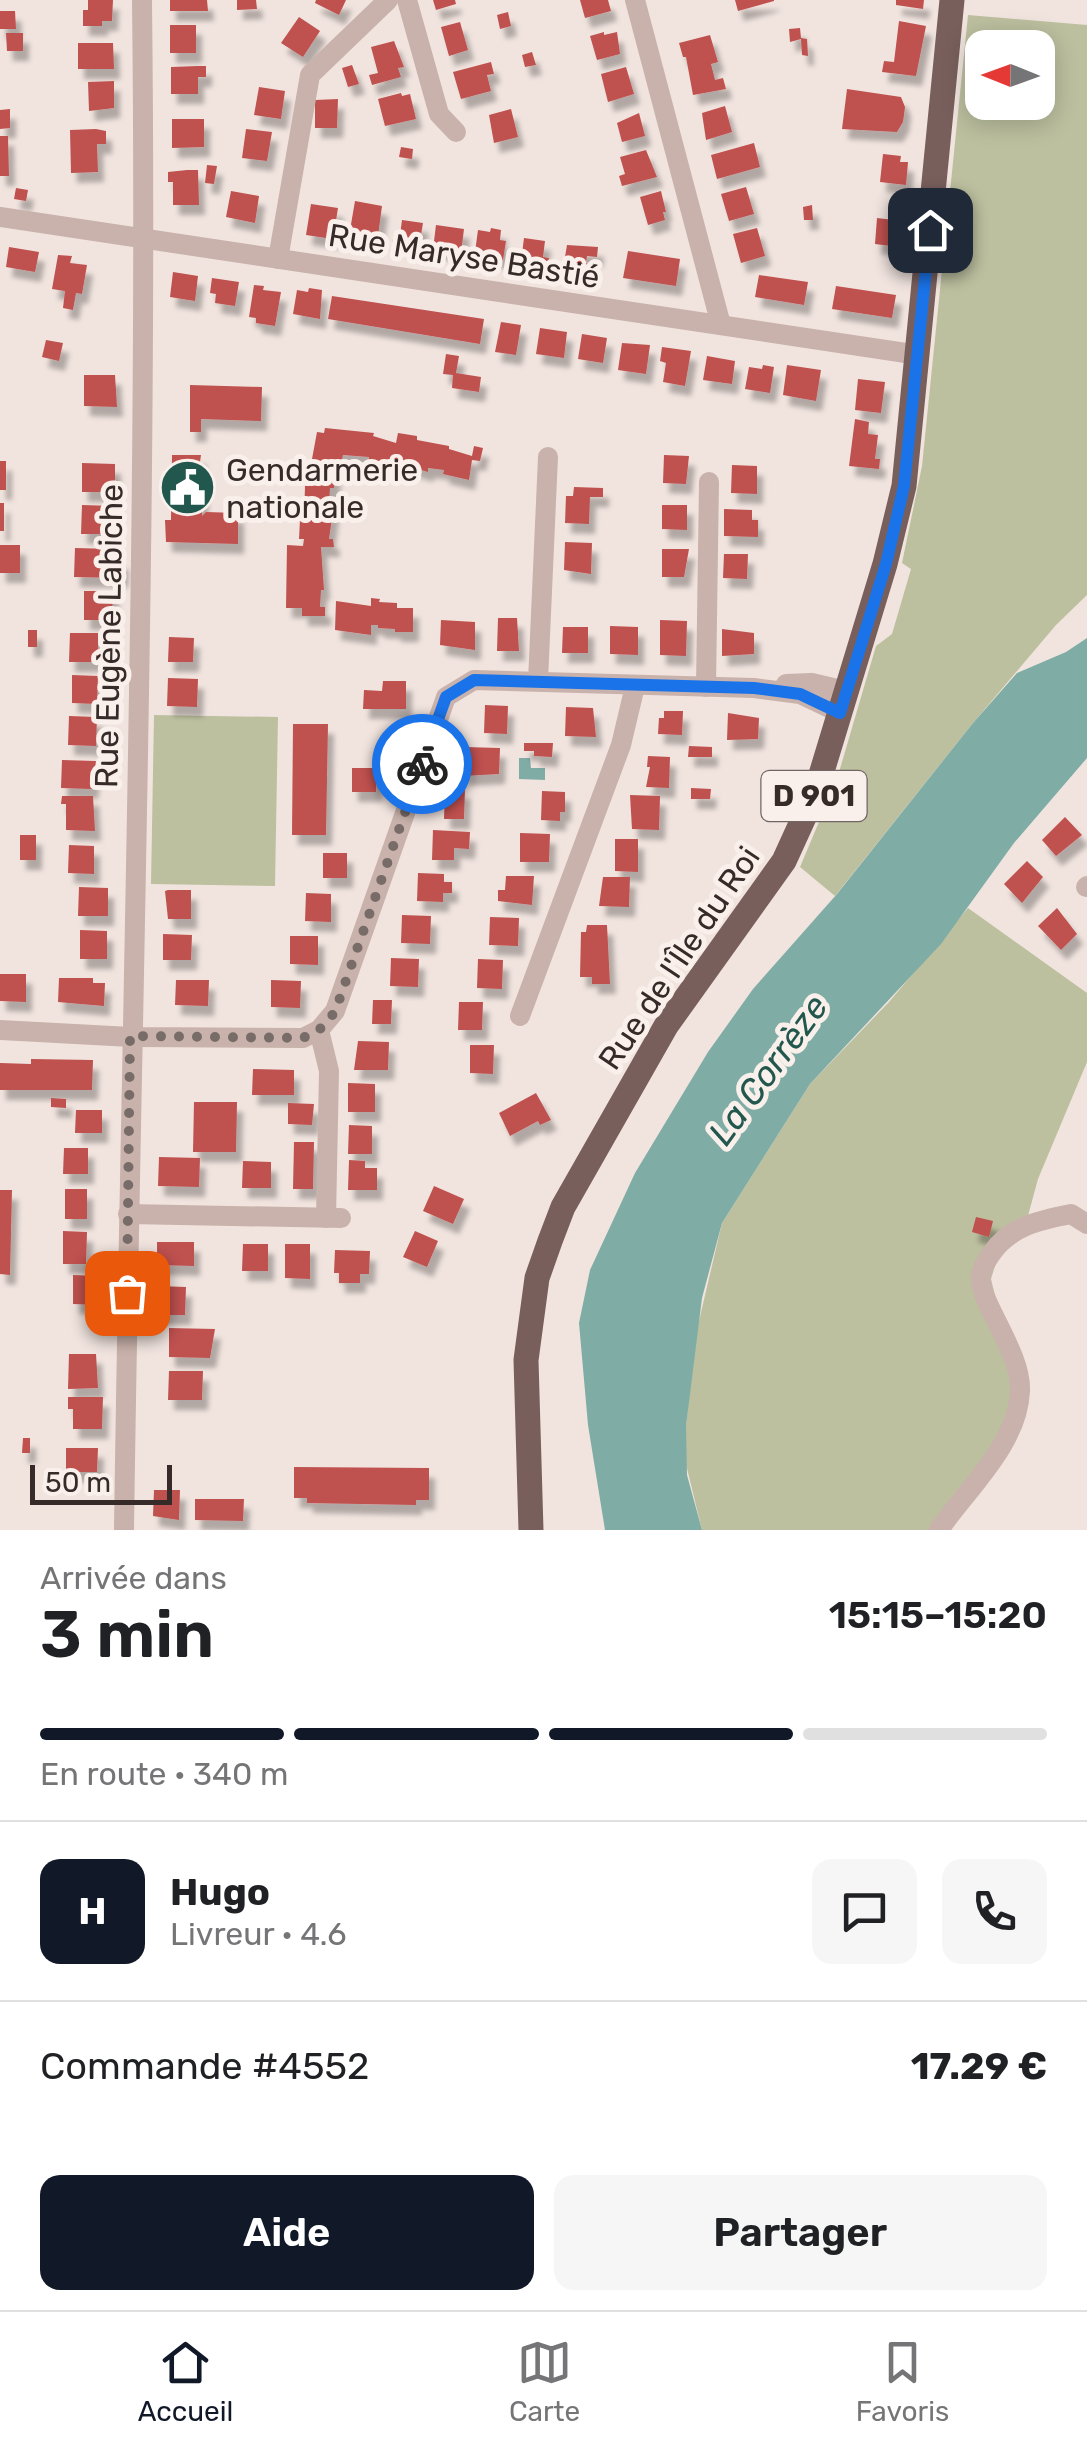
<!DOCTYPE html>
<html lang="fr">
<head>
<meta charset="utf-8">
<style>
  :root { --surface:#fff; --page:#f6f6f6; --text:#202124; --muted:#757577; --line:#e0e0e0; --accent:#111827 }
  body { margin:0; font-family:Rubik,sans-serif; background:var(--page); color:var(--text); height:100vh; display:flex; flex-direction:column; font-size:38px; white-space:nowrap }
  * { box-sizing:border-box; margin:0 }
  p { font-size:32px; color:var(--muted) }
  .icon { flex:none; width:55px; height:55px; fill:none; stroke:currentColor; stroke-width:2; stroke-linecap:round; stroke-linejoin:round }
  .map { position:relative; height:1530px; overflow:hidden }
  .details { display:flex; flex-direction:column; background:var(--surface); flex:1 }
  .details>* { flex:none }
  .needle { width:65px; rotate:271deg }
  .tools { position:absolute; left:965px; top:30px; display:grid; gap:20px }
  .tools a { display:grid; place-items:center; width:90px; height:90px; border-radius:20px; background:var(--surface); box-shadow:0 5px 25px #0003; font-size:50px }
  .scale { position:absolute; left:30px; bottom:25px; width:142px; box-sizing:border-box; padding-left:10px; border:5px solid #372b2a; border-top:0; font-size:28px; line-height:35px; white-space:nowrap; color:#372b2a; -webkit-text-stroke:8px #f9f0eb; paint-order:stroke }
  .pin { position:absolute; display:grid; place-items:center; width:85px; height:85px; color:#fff; margin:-42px; border-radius:20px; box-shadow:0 5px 15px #0006 }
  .courier { position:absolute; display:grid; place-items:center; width:100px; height:100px; margin:-50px; border:8px solid #1a73e8; border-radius:50%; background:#fff; color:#222; box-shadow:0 2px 12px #0007 }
  .overview em { font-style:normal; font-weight:600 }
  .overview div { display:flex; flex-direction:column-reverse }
  .overview { display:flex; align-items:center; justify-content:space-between; height:170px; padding:0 40px }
  h1 { font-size:65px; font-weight:600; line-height:75px }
  .bar { display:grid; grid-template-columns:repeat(4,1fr); gap:15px 10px; align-content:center; height:120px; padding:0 40px }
  .bar i { height:12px; border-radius:8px; background:var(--line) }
  .bar .on { background:var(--accent) }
  .bar p { grid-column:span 4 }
  .line { display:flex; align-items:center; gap:25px; padding:0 40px; border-top:2px solid var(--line) }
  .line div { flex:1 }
  .round { display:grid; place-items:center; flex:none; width:105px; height:105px; border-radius:20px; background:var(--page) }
  .cta { display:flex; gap:20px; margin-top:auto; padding:20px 40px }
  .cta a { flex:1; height:115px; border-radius:20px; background:var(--accent); color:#fff; font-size:40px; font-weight:600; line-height:115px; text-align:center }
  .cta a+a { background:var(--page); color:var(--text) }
  .tabs { display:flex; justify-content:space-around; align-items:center; height:140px; border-top:2px solid var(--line); background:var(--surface); font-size:28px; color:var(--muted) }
  .tabs a { display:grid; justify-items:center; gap:5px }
  .tabs .on { color:var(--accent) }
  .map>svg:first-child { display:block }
</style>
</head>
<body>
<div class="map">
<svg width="1087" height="1530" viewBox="0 0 1087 1530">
  <defs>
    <filter id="shadow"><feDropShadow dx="6" dy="10" stdDeviation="2.5" flood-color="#0004"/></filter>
  </defs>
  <rect width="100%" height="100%" fill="#f1e4df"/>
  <g fill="#bcc09f" fill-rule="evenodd">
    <path d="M968 15 1087 25V595L1056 625 973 723 835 896 800 867 837 779 876 646 892 634 911 569 902 563 922 466ZM982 48H1038V102H982Z"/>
    <path d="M154 715 278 717 275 886 151 884Z"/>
    <path d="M968 908 1087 993V1062L1038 1179 1022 1238 998 1256 991 1279 1024 1417 947 1530H702L685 1460 686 1426 695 1338 722 1223 810 1084 889 1002Z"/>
  </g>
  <g fill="#7fada5">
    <path d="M1087 638V758L1014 843 941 944 810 1084 722 1223 702 1298 686 1426 687 1475 702 1530H605L588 1425 579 1323 590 1270 635 1173 708 1052 753 989 837 894 973 723 1017 673 1066 652Z"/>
    <path d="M519 758H530L531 768H545V780L519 779Z"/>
  </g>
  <g fill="#bf514f" filter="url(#shadow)">
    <path d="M88 0H113L112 21H102V26H83V10H88Z"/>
    <path d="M170 0H207L208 11H170Z"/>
    <path d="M237 0H256L257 9 237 10Z"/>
    <path d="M316 0H346L339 15 315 3Z"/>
    <path d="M433 0H455L456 4 436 10Z"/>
    <path d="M580 0H608L611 11 585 18Z"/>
    <path d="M735 0H774V1L738 11Z"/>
    <path d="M896 0H924L923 9 896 5Z"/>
    <path d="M0 11H15L16 29H0Z"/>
    <path d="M508 12 511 26 500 29 497 15Z"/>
    <path d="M299 17 320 31 303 57 281 43Z"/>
    <path d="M899 21 926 26 916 76 882 72 884 61 894 62Z"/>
    <path d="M460 22 468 50 449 56 441 27Z"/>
    <rect x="170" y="25" width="26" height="28"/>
    <path d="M800 28 801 38 807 39 808 56 802 55 801 39 790 42 789 29Z"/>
    <path d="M604 32V35L617 32 620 54 597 60 590 36Z"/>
    <path d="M6 33H23V51H7Z"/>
    <path d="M710 35 718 62 711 64 715 80 723 78 726 89 693 95 686 57H683L679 43Z"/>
    <path d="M394 41 404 67 398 68 401 77 372 85 369 75 378 73 371 47Z"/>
    <path d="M78 43H113L114 69H78Z"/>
    <path d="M532 52 536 65 525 67 522 55Z"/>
    <path d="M491 62 494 74 487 75 491 91 461 99 453 72Z"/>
    <path d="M352 65 359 84 348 87 342 68Z"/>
    <path d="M198 66H206V77H198V94H171V67Z"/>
    <path d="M626 67 634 94 608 102 601 74Z"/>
    <path d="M114 81V108L89 111 88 82Z"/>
    <path d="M259 87 285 91 281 119 254 115Z"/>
    <path d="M847 89 901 97 905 107 903 122 897 132 842 129Z"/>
    <path d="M401 93 402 96 410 94 416 119 385 126 378 99Z"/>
    <path d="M338 99 337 128H315V100Z"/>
    <path d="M725 106 732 132 706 140 702 113Z"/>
    <path d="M10 109V128L0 129V110Z"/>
    <path d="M511 109 518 137 494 143 489 115Z"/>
    <path d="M639 113 645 136 622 142 617 123Z"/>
    <path d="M172 119H204V147L172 148Z"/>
    <path d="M96 129 106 131V144H97L98 172 71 173 70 130Z"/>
    <path d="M246 129 272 132 267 161 242 158Z"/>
    <path d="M0 136H8L9 176H0Z"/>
    <path d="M754 143 760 167 717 179 711 155Z"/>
    <path d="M401 147 413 149 412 159 399 157Z"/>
    <path d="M646 150 657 177 622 186 619 176 625 174 620 157Z"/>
    <path d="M883 154 901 156 900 162H908L906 185 880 182Z"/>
    <path d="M207 165 217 166 214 184 205 183Z"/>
    <path d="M187 170H198L199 205H173V182H168V172Z"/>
    <path d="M746 187 754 214 729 221 721 194Z"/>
    <path d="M16 188 28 190 26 201 14 199Z"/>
    <path d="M231 191 259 196 255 223 226 217Z"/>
    <path d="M661 191 666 212H663L665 220 648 225 640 197Z"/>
    <path d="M355 201 382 206 378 236H349Z"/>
    <path d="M311 204 338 208 333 239 306 235Z"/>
    <path d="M812 205 813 220H804L803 207Z"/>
    <path d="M877 218 902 221 900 247 875 244Z"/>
    <path d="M402 220 423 223 419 247 392 243 394 234 400 235Z"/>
    <path d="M436 225 464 229 461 253 433 249Z"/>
    <path d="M491 228 501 230 500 240 506 241 503 260 475 252 478 230 490 232Z"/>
    <path d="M757 228 765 256 741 263 733 234Z"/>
    <path d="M524 238 545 241 543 257 549 258 547 266 521 262Z"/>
    <path d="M567 245 598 247 597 257 587 256 586 263 591 264 590 272 563 269Z"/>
    <path d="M9 247 39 252 35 272 6 267Z"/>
    <path d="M628 251 680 259 676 286 623 278Z"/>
    <path d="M58 255 72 256 70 263 87 265 82 294 76 293 73 310 63 308 65 291 52 289Z"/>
    <path d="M173 272 198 276 195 301 170 297Z"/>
    <path d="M759 275 808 282 804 305 755 297Z"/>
    <path d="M212 278 239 282 235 306 215 303 216 294 210 293Z"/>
    <path d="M254 285 264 286 263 290 281 292 275 326 256 323V318L249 317Z"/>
    <path d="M836 286 896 295 892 318 832 309Z"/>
    <path d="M309 288 322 290 320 319 293 314 297 290 308 292Z"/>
    <path d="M332 296 484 319 480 344 328 319Z"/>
    <path d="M501 322 521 325 516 355 495 352Z"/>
    <path d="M540 328 567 332 564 358 536 354Z"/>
    <path d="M582 334 607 338 603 363 578 359Z"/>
    <path d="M46 340 63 343 59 361 42 357Z"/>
    <path d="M622 343 650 345 646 374 618 370Z"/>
    <path d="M662 347 691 351 685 386 663 382 666 363 660 361Z"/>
    <path d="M446 354 459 356 456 373 481 377 479 392 452 388 453 375 443 374Z"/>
    <path d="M707 356 735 361 732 384 703 380Z"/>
    <path d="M763 365 774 367 770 393 745 389 749 367 762 369Z"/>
    <path d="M787 365 821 370 816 401 783 395Z"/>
    <path d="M84 375H115L117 407 84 406Z"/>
    <path d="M858 379 885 382 881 413 855 410Z"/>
    <path d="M190 385 262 387 261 421 201 419V432H190Z"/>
    <path d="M855 419 869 422 868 434 878 435 875 459H880L879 469 849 466Z"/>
    <path d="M325 428 374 433 373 436 396 443 398 433 417 436V440L449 446V449L472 456 474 446 483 448 480 461 472 460 469 480 443 474 444 470 428 468V472L394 462 392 470 368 462 369 457 343 455 341 464 335 463 334 488H330L329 504H334L329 539H333L334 547H321L324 590H321L320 607H325V616H302V608H286L287 545 303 546 304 539H299L300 519H304L305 486H309V469H316V460L312 459 317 432 324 433Z"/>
    <path d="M172 455H201L200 462 192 461V465L203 464 202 516 206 512 238 513V544L166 542 165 520H171Z"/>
    <path d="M664 455 689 456 686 484 663 483Z"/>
    <rect x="0" y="461" width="6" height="29"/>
    <path d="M82 463 115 464V492H82Z"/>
    <path d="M732 465 757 466V494L731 493Z"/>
    <path d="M574 487 603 488V497H590L589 524 565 523 566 496H573Z"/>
    <rect x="0" y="503" width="4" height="28"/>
    <path d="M82 505 115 506 111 534H81Z"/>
    <path d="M662 505H687V530L662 529Z"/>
    <path d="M724 509 752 510V520H758V537L724 536Z"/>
    <path d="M565 542 592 543 591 574 564 570Z"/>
    <rect x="0" y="545" width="20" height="28"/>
    <path d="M75 548 114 549 113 559 123 560 122 578 74 577Z"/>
    <path d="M662 549H689L684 577H662Z"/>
    <path d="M724 554H748L747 579 723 578Z"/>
    <path d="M84 591H113L112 620H84Z"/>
    <path d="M371 598 380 599 379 602 397 603V608H413V632H395V629L378 628V625H371V635L335 630 336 601 371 606Z"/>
    <path d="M498 618H517L519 651H497Z"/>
    <path d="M441 620 475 622V650L440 645Z"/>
    <path d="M660 620 687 621 686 656 660 655Z"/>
    <path d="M610 626 638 627V655L610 654Z"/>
    <path d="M563 627H588V653H562Z"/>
    <path d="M722 629 754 633V654L722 656Z"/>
    <rect x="28" y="630" width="9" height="17"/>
    <path d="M70 633H98V662H69Z"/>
    <path d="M169 637 194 638 193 662H168Z"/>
    <path d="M72 675 98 676 97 704 72 703Z"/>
    <path d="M168 678 198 679 197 707 167 706Z"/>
    <path d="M383 681H406V709H363L364 690 382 691Z"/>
    <path d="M485 705 508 706 507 734 484 733Z"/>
    <path d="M566 707 593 708 596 737 565 736Z"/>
    <path d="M664 711H683L682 735 658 734 659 718H664Z"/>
    <path d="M728 713 759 718 758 739 727 740Z"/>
    <path d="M69 716 97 717 96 746 68 745Z"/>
    <path d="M293 724H328L326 835H292Z"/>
    <path d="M524 743H553L552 757 534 756V751H524Z"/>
    <path d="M689 746 712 747V757H688Z"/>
    <path d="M464 747 500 748 499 774 463 776Z"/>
    <path d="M648 756 670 757 669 788 646 787 650 767H647Z"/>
    <path d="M62 760 96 761 92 789 61 788Z"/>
    <path d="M352 768H377L376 792H352Z"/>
    <path d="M445 788 465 789 464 819H444Z"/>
    <path d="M691 788 711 789 710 799H691Z"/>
    <path d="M542 791 565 792V812H560V821L541 820Z"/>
    <path d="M630 795 660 796 659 830 632 829Z"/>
    <path d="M62 796H93L95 831 66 830V804H61Z"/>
    <path d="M1065 817 1082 835 1056 856 1042 840Z"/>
    <path d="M433 830 470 832 469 849 454 848V860H432Z"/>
    <path d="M520 833 550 834 549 862H520Z"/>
    <rect x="20" y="835" width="16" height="25"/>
    <path d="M615 839H638V872L615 871Z"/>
    <path d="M69 845 94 846V874L68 873Z"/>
    <rect x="323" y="853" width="24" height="25"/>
    <path d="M1027 861 1043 877 1022 903 1004 884Z"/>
    <path d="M418 873 444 874V882H452V893H443V902L417 901Z"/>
    <path d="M506 876H534L532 905 498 901V890H505Z"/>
    <path d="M603 877H630L629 907 599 906Z"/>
    <path d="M79 887 108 888V916H78Z"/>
    <path d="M168 890H191V919H168L165 891Z"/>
    <path d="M306 893 331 894V922L305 921Z"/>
    <path d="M1057 908 1077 934 1061 950 1038 926Z"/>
    <path d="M402 915 431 916 430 944 401 943Z"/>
    <path d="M490 917 519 918 518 946 489 945Z"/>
    <path d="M587 925H607L610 984H592V977H580L581 932H586Z"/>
    <path d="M80 930 107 931V959H80Z"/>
    <path d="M163 934 192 935 191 960H163Z"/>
    <path d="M290 936H318V965L290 964Z"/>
    <path d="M391 958 419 959 418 987 390 986Z"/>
    <path d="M478 959 503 960 502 989 477 988Z"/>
    <path d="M0 974H26V1002L0 1001Z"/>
    <path d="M59 978H93V983H105L104 1006 58 1002Z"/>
    <path d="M176 980H209L208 1006 175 1005Z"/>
    <path d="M271 980 301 981 300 1008 271 1007Z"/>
    <path d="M373 1000H392L391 1024H372Z"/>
    <path d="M459 1002H483L482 1030H458Z"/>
    <path d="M358 1041 389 1042 388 1070H354Z"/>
    <path d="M470 1045H494L493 1074 470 1073Z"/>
    <path d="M31 1059 93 1060 92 1090H0V1063L31 1064Z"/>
    <path d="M253 1069 294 1070V1095H252Z"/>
    <path d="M348 1083 375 1084V1112H348Z"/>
    <path d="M536 1093 551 1120 540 1125 538 1121 510 1136 499 1113Z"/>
    <path d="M51 1098 66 1099V1108L51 1107Z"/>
    <path d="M194 1102H237L236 1152H193Z"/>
    <path d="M288 1103 314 1104 312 1125 288 1124Z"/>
    <path d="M76 1110H102V1133H75Z"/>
    <path d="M349 1125 372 1126V1154H348Z"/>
    <path d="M294 1142H314L313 1189H293Z"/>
    <path d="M64 1148H88V1174H63Z"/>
    <path d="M159 1157 200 1158 199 1187 158 1186Z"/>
    <path d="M349 1160 365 1161V1168H377V1190H348Z"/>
    <path d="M243 1161 271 1162V1188H242Z"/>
    <path d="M434 1186 464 1199 453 1224 423 1211Z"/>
    <rect x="65" y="1189" width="22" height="30"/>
    <path d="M0 1190H12L10 1275 0 1274Z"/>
    <path d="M976 1217 993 1221 989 1237 972 1232Z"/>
    <path d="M63 1231 87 1232 86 1264H63Z"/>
    <path d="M415 1231 438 1241 427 1267 403 1257Z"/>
    <path d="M157 1242H194V1266L157 1265Z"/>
    <path d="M243 1244H268V1271H242Z"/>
    <path d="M285 1244H310V1279L285 1278Z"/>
    <path d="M335 1250 370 1251 369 1274H360V1283H339V1273H334Z"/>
    <path d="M73 1275 100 1276V1305L73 1304Z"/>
    <path d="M157 1286 186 1287 185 1315H158Z"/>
    <path d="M169 1328 215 1329 210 1358 169 1357Z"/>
    <path d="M69 1354H96L98 1388 68 1389Z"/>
    <path d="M169 1371H203L202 1400H168Z"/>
    <path d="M68 1397H103L102 1429H73V1409H68Z"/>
    <path d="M23 1438H30V1453H22Z"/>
    <path d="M66 1448H98L97 1472H66Z"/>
    <path d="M294 1467 429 1468V1500H416V1505L307 1503V1498H294Z"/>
    <path d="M154 1490H180L179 1520 153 1516Z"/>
    <path d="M195 1499H244L243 1521 195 1520Z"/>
  </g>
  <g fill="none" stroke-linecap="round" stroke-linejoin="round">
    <g stroke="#c9b2ab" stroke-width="20">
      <path d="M407 0 439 114 456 132"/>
      <path d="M635 0 721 325"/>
      <path d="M0 217 919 355"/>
      <path d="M278 259 310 75 388 0"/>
      <path d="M538 681 548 457"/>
      <path d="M786 684 812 683 846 691"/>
      <path d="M706 687 709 482"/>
      <path d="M1086 887 1087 886"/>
      <path d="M520 1016 621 745 635 686"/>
      <path d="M0 1030 131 1037 303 1038 319 1030 335 1011 446 697 474 680 754 688 800 694 840 713"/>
      <path d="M319 1030 329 1071 326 1218"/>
      <path d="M128 1214 341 1218"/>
      <path d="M124 1530C131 1020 148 510 142 0"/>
      <path d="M939 1530C967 1489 1018 1444 1020 1391 1022 1352 977 1300 981 1275 982 1267 987 1260 991 1254 1010 1226 1040 1220 1071 1214L1087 1224"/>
    </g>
    <path stroke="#785f5c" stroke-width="25" d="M531 1530 526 1360 537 1278 550 1241 563 1207 666 1026 784 861 816 791 885 564 904 486 952 0"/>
  </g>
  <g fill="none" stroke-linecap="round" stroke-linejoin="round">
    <path stroke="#786c69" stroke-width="10" stroke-dasharray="0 18" d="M127 1293 130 1036 303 1038 319 1030 335 1012 422 764"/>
    <path stroke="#1a73e8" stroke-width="12" d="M422 764 446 697 474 680 754 688 800 694 840 713 886 564 904 486 930 230"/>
  </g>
  <defs>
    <symbol id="civic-disc" viewBox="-11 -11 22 22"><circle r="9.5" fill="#22574e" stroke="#f9f0eb"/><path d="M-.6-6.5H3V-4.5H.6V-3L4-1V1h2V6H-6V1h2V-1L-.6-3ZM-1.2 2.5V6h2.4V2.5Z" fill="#fff"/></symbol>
  </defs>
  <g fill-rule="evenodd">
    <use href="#civic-disc" x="156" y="456" width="63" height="63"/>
  </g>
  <g text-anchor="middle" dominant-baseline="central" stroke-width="10" stroke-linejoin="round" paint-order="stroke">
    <rect fill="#f9f0eb" stroke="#716664" stroke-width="2.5" x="761.5" y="771" width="105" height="50" rx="8"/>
    <g font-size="30" font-weight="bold" fill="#372b2a">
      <text x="814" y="796">D 901</text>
    </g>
    <g font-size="32" fill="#372b2a" stroke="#f9f0eb">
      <text transform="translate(464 256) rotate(9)">Rue Maryse Bastié</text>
      <text transform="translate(109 636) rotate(-89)">Rue Eugène Labiche</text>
      <text transform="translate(679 958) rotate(-56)">Rue de l'Île du Roi</text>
    </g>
    <g font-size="32" fill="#372b2a" stroke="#f9f0eb" text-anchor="start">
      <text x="226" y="470">Gendarmerie<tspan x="226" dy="37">nationale</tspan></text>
    </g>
    <g font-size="35" font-style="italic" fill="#22574e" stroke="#f9f0eb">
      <text transform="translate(768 1070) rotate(-54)">La Corrèze</text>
    </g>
  </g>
</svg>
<div class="tools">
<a><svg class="needle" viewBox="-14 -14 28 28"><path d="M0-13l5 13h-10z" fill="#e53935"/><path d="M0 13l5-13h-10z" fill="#757577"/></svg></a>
</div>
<div class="scale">50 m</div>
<div class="pin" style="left:127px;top:1293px;background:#ea580c"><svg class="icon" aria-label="bag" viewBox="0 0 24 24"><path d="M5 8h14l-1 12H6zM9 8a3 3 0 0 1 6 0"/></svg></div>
<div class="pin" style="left:930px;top:230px;background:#1f2937"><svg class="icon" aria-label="home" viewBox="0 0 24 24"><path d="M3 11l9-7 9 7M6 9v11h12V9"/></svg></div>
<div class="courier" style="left:422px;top:764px"><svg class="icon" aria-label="bike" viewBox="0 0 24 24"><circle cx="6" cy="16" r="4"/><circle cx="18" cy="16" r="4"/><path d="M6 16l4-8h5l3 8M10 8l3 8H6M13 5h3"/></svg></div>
</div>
<section class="details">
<div class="overview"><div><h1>3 min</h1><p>Arrivée dans</p></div><em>15:15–15:20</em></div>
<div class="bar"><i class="on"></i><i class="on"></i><i class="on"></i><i></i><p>En route · 340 m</p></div>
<div class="line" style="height:180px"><b class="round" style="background:var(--accent);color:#fff">H</b><div><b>Hugo</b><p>Livreur · 4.6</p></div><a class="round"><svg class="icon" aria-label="chat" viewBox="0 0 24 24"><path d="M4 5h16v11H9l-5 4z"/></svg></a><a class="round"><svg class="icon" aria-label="phone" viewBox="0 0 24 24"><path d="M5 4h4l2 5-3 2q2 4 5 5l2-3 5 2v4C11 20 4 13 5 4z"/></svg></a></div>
<div class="line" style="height:130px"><div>Commande #4552</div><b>17.29 €</b></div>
<div class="cta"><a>Aide</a><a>Partager</a></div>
</section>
<nav class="tabs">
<a class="on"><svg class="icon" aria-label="home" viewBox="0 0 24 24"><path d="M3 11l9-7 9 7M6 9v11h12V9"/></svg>Accueil</a>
<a><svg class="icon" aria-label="map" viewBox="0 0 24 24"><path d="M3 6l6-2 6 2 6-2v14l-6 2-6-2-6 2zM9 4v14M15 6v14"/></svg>Carte</a>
<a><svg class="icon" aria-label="saved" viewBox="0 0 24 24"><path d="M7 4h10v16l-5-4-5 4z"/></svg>Favoris</a>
</nav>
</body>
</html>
